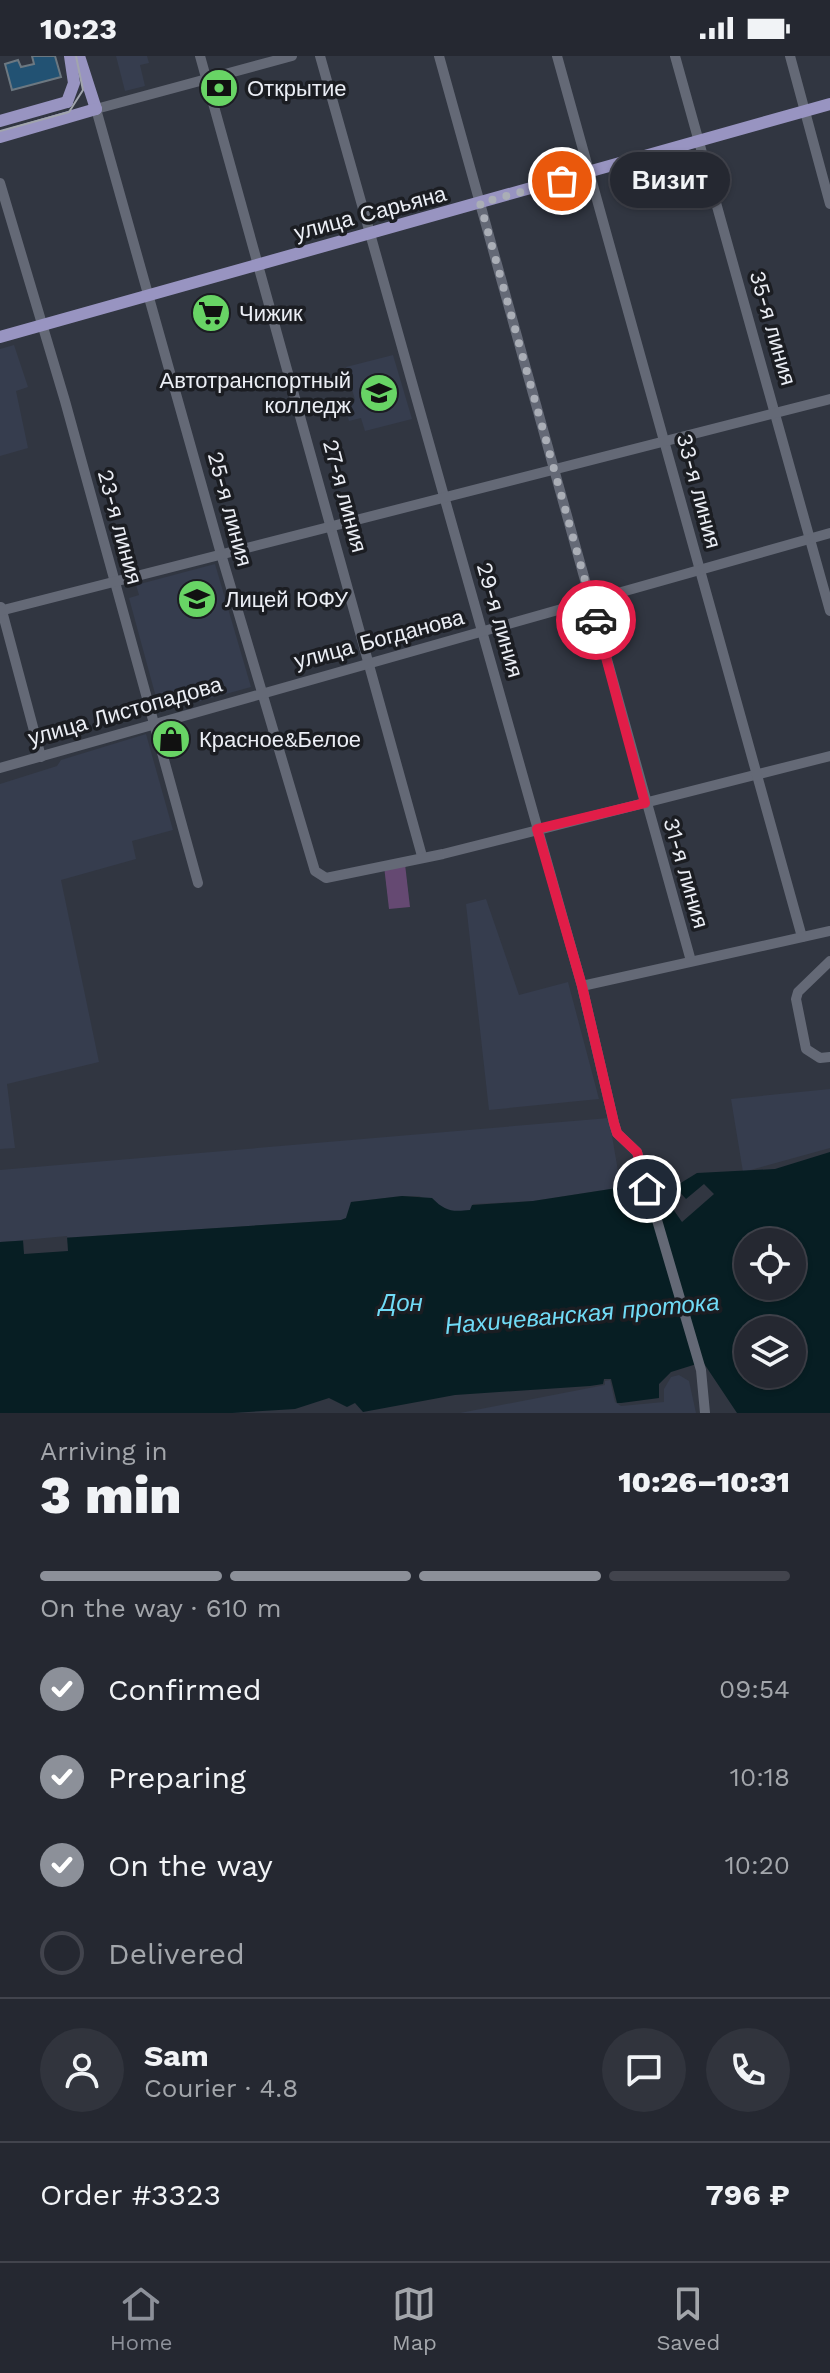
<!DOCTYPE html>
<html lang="en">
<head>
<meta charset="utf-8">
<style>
  :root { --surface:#252831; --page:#31343d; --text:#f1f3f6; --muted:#a3a6ab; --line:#42444d; --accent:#8c9099 }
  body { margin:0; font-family:"Work Sans",sans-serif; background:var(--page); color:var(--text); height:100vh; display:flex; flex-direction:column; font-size:30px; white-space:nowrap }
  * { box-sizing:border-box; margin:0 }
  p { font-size:26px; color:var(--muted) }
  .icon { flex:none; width:44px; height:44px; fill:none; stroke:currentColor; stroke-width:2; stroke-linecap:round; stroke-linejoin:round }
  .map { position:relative; height:1357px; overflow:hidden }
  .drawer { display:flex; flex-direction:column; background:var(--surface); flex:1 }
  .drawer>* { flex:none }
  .fabs { position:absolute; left:734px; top:1172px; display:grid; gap:16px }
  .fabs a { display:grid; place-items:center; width:72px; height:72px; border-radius:50%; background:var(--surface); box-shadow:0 2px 6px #0004,0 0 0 2px var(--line); font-size:40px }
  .pin { position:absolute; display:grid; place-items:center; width:68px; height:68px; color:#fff; margin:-34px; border:4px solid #fff; border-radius:50%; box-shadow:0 2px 8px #0007 }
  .courier { position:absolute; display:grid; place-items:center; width:80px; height:80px; margin:-40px; border:6px solid #e11d48; border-radius:50%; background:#fff; color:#222; box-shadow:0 2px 10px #0007 }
  .bubble { position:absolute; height:56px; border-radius:28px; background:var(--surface); box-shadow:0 2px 6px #0004,0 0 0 2px var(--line); font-size:26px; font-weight:800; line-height:56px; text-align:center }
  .head em { font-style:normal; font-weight:800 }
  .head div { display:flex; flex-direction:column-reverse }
  .head { display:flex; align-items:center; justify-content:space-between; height:136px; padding:0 40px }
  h1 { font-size:52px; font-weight:800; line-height:60px }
  .bar { display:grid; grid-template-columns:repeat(4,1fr); gap:12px 8px; align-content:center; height:96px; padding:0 40px }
  .bar i { height:10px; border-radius:6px; background:var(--line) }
  .bar .current { background:var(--accent) }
  .bar p { grid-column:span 4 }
  .line { display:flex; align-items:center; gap:20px; padding:0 40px; border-top:2px solid var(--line) }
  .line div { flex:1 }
  .round { display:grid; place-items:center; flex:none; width:84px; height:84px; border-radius:42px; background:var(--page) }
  ol { padding:0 40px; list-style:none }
  li { display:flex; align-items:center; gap:24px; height:88px }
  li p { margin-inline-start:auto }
  li .icon { padding:8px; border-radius:50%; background:var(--accent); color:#fff; stroke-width:4 }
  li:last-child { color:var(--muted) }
  li i { width:44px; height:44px; border:4px solid var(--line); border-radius:50% }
  .status { display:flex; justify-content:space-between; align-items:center; height:56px; padding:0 40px; background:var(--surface); direction:ltr }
  .status svg { height:22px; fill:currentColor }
  .menu { display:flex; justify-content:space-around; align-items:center; height:112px; border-top:2px solid var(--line); background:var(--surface); font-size:22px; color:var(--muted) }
  .menu a { display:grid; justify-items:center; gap:4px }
  .menu .current { color:var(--accent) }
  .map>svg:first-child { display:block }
</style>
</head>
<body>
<div class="status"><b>10:23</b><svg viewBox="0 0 49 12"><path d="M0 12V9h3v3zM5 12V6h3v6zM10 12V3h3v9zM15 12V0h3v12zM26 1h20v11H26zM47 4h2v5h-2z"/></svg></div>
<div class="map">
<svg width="830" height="1357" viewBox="0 0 830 1357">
  <rect width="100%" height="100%" fill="#313641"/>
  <g fill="#363d4e">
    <path d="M116 0H147L149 7 140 9 145 30 125 35Z"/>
    <path d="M14 289 28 331 16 335 28 392 0 400V293Z"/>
    <path d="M393 299 412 363 365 375 361 362 349 365 344 348 355 344 346 311Z"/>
    <path d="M215 508 251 631 160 656 129 542 139 539 136 529Z"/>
    <path d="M146 678 173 774 132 785 136 803 61 824 99 1006 7 1028 15 1092 0 1093V728L57 710 61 704Z"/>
    <path d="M486 843 519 939 568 926 599 1043 489 1054 466 848Z"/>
    <path d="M830 1033V1092L743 1116 731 1043Z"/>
    <path d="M609 1062 620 1127 617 1132 533 1145 473 1148 470 1154 457 1156 445 1154 419 1140H402L351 1146 346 1162 341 1164 0 1186V1114Z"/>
    <path d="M679 1319 689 1325 696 1357H460L605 1329V1325L610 1324 615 1346 621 1350 664 1346V1333L671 1321Z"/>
  </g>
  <path fill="#654972" d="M405 808 410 851 389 853 384 810Z"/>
  <path fill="#071e23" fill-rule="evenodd" d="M830 1096V1357H737L703 1306 671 1316 659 1328V1342L621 1347H617L611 1323H604L603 1328 590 1330 455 1339 363 1356 355 1347 347 1351 329 1342 295 1353 232 1357H0V1186L341 1164 346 1162 351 1146 402 1140 432 1142C445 1155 451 1156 470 1154L472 1149 533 1145 617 1132 651 1159 659 1156 666 1136 697 1117 775 1113ZM748 1186H792V1230H748ZM748 1274H792V1318H748Z"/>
  <g fill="#313641">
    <path d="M704 1128 714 1138 682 1166 664 1140 675 1131 686 1143Z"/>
    <path d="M67 1180 68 1195 24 1198 23 1184Z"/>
  </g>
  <path fill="#225273" stroke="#6c7881" stroke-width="2" d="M32 0H55L61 21 12 34 5 8 18 4 21 11 34 8Z"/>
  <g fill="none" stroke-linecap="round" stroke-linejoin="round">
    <g stroke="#646976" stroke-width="10">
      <path d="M200 0 422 800"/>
      <path d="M292 0 96 53 221 498 315 815 326 822 443 798 830 700"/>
      <path d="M320 0 582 930 614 1067 617 1077 637 1096 701 1314 705 1357"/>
      <path d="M439 0 691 905"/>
      <path d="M557 0 802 881"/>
      <path d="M675 0 830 555"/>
      <path d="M790 0 830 148"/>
      <path d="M0 127 65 345 198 827"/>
      <path d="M1 551 41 701"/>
      <path d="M0 555 830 343"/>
      <path d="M0 712 830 477"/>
      <path d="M830 905 798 936 796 943 806 993 820 1002 830 1001"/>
      <path d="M582 930 830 875"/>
    </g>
    <g stroke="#9894c1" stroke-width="12">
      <path d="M79 0 96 53"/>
      <path d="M67 46 74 27 70 0"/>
      <path d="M0 65 67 46"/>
      <path d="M0 81 96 53"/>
      <path d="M0 281 830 48"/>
    </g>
    <path stroke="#a1a5ad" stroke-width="2" d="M0 75 69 56 83 34 76 0"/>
  </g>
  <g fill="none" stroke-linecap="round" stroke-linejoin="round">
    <path stroke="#aaaeb6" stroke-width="8" stroke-dasharray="0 14.4" d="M562 125 480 147 596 564"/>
    <path stroke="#e11d48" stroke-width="10" d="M596 564 645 747 537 773 582 930 614 1067 617 1077 637 1096 647 1133"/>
  </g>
  <defs>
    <symbol id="bank-disc" viewBox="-11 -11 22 22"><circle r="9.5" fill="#68d465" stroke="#1b1d22"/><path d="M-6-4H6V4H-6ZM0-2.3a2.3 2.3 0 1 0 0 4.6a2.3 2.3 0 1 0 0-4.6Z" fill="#111"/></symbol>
    <symbol id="supermarket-disc" viewBox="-11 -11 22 22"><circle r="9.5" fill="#68d465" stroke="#1b1d22"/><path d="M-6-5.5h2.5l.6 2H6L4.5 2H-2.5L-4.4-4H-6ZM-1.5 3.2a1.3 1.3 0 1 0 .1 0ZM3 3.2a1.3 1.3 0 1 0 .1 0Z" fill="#111"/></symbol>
    <symbol id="university-disc" viewBox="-11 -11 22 22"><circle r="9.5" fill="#68d465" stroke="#1b1d22"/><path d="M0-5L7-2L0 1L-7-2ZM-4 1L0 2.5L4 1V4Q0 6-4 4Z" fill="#111"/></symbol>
    <symbol id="school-disc" viewBox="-11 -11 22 22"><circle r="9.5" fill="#68d465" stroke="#1b1d22"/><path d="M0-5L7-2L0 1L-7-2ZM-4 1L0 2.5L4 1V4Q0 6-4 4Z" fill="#111"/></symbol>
    <symbol id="shop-disc" viewBox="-11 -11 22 22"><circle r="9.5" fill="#68d465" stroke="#1b1d22"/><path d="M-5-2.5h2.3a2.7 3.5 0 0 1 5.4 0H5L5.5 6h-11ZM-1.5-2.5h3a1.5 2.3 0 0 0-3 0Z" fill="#111"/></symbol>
  </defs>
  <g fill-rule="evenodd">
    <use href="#bank-disc" x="197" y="10" width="44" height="44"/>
    <use href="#supermarket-disc" x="189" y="235" width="44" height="44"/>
    <use href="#university-disc" x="357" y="315" width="44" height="44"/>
    <use href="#school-disc" x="175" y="521" width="44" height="44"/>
    <use href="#shop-disc" x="149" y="661" width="44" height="44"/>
  </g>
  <g text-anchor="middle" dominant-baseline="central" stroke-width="7" stroke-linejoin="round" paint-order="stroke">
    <g font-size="22" fill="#ebeef5" stroke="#1b1d22" text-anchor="start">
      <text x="247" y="32">Открытие</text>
      <text x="239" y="257">Чижик</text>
      <text x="351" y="324" text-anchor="end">Автотранспортный<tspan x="351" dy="25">колледж</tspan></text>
      <text x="225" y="543">Лицей ЮФУ</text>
      <text x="199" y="683">Красное&amp;Белое</text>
    </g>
    <g font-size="22" fill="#ebeef5" stroke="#1b1d22">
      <text transform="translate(370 157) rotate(-15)">улица Сарьяна</text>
      <text transform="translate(773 272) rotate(74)">35-я линия</text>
      <text transform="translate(699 435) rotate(75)">33-я линия</text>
      <text transform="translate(345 440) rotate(75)">27-я линия</text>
      <text transform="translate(230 453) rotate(75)">25-я линия</text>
      <text transform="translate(120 471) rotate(75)">23-я линия</text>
      <text transform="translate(500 564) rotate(74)">29-я линия</text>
      <text transform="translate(379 583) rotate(-15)">улица Богданова</text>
      <text transform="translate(125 655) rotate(-16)">улица Листопадова</text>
      <text transform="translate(686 817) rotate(74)">31-я линия</text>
    </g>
    <g font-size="24" font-style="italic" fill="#70dbf6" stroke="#1b1d22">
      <text x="401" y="1247">Дон</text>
      <text transform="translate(582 1258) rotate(-5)">Нахичеванская протока</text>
    </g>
  </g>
</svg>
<div class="fabs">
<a><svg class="icon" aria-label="locate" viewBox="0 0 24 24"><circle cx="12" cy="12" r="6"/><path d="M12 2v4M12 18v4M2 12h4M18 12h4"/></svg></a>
<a><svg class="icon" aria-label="layers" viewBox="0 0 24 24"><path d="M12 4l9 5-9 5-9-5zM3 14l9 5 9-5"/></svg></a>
</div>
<div class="pin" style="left:562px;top:125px;background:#ea580c"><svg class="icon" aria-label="bag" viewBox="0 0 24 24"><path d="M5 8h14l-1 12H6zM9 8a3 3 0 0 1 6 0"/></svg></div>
<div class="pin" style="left:647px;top:1133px;background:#1f2937"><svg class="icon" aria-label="home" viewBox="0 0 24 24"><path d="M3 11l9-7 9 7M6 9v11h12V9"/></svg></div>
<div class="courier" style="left:596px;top:564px"><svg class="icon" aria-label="car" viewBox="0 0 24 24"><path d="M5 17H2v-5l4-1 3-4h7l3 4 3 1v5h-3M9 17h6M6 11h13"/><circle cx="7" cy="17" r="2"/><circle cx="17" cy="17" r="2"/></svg></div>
<div class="bubble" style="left:610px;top:96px;width:120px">Визит</div>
</div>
<section class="drawer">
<div class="head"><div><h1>3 min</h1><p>Arriving in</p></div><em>10:26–10:31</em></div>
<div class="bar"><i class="current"></i><i class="current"></i><i class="current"></i><i></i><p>On the way · 610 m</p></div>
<ol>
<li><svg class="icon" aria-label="check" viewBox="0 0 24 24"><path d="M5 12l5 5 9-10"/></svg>Confirmed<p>09:54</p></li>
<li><svg class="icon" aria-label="check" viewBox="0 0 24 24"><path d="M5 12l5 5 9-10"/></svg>Preparing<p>10:18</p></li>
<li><svg class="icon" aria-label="check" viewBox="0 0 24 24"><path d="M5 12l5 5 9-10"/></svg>On the way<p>10:20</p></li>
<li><i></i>Delivered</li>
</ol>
<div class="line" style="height:144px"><a class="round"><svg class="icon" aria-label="person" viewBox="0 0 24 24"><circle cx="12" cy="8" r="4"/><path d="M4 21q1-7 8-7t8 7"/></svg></a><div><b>Sam</b><p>Courier · 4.8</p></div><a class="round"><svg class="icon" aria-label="chat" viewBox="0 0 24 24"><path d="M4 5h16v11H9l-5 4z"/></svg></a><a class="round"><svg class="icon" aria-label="phone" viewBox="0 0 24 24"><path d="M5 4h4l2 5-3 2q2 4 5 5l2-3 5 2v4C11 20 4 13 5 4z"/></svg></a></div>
<div class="line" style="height:104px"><div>Order #3323</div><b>796 ₽</b></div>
</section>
<nav class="menu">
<a class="current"><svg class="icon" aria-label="home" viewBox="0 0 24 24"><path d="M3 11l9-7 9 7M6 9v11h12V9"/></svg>Home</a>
<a><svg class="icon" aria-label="map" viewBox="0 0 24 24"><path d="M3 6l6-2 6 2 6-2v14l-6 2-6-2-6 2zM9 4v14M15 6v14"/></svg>Map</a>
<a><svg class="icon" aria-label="saved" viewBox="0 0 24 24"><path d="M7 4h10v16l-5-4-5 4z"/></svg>Saved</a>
</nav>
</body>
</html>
